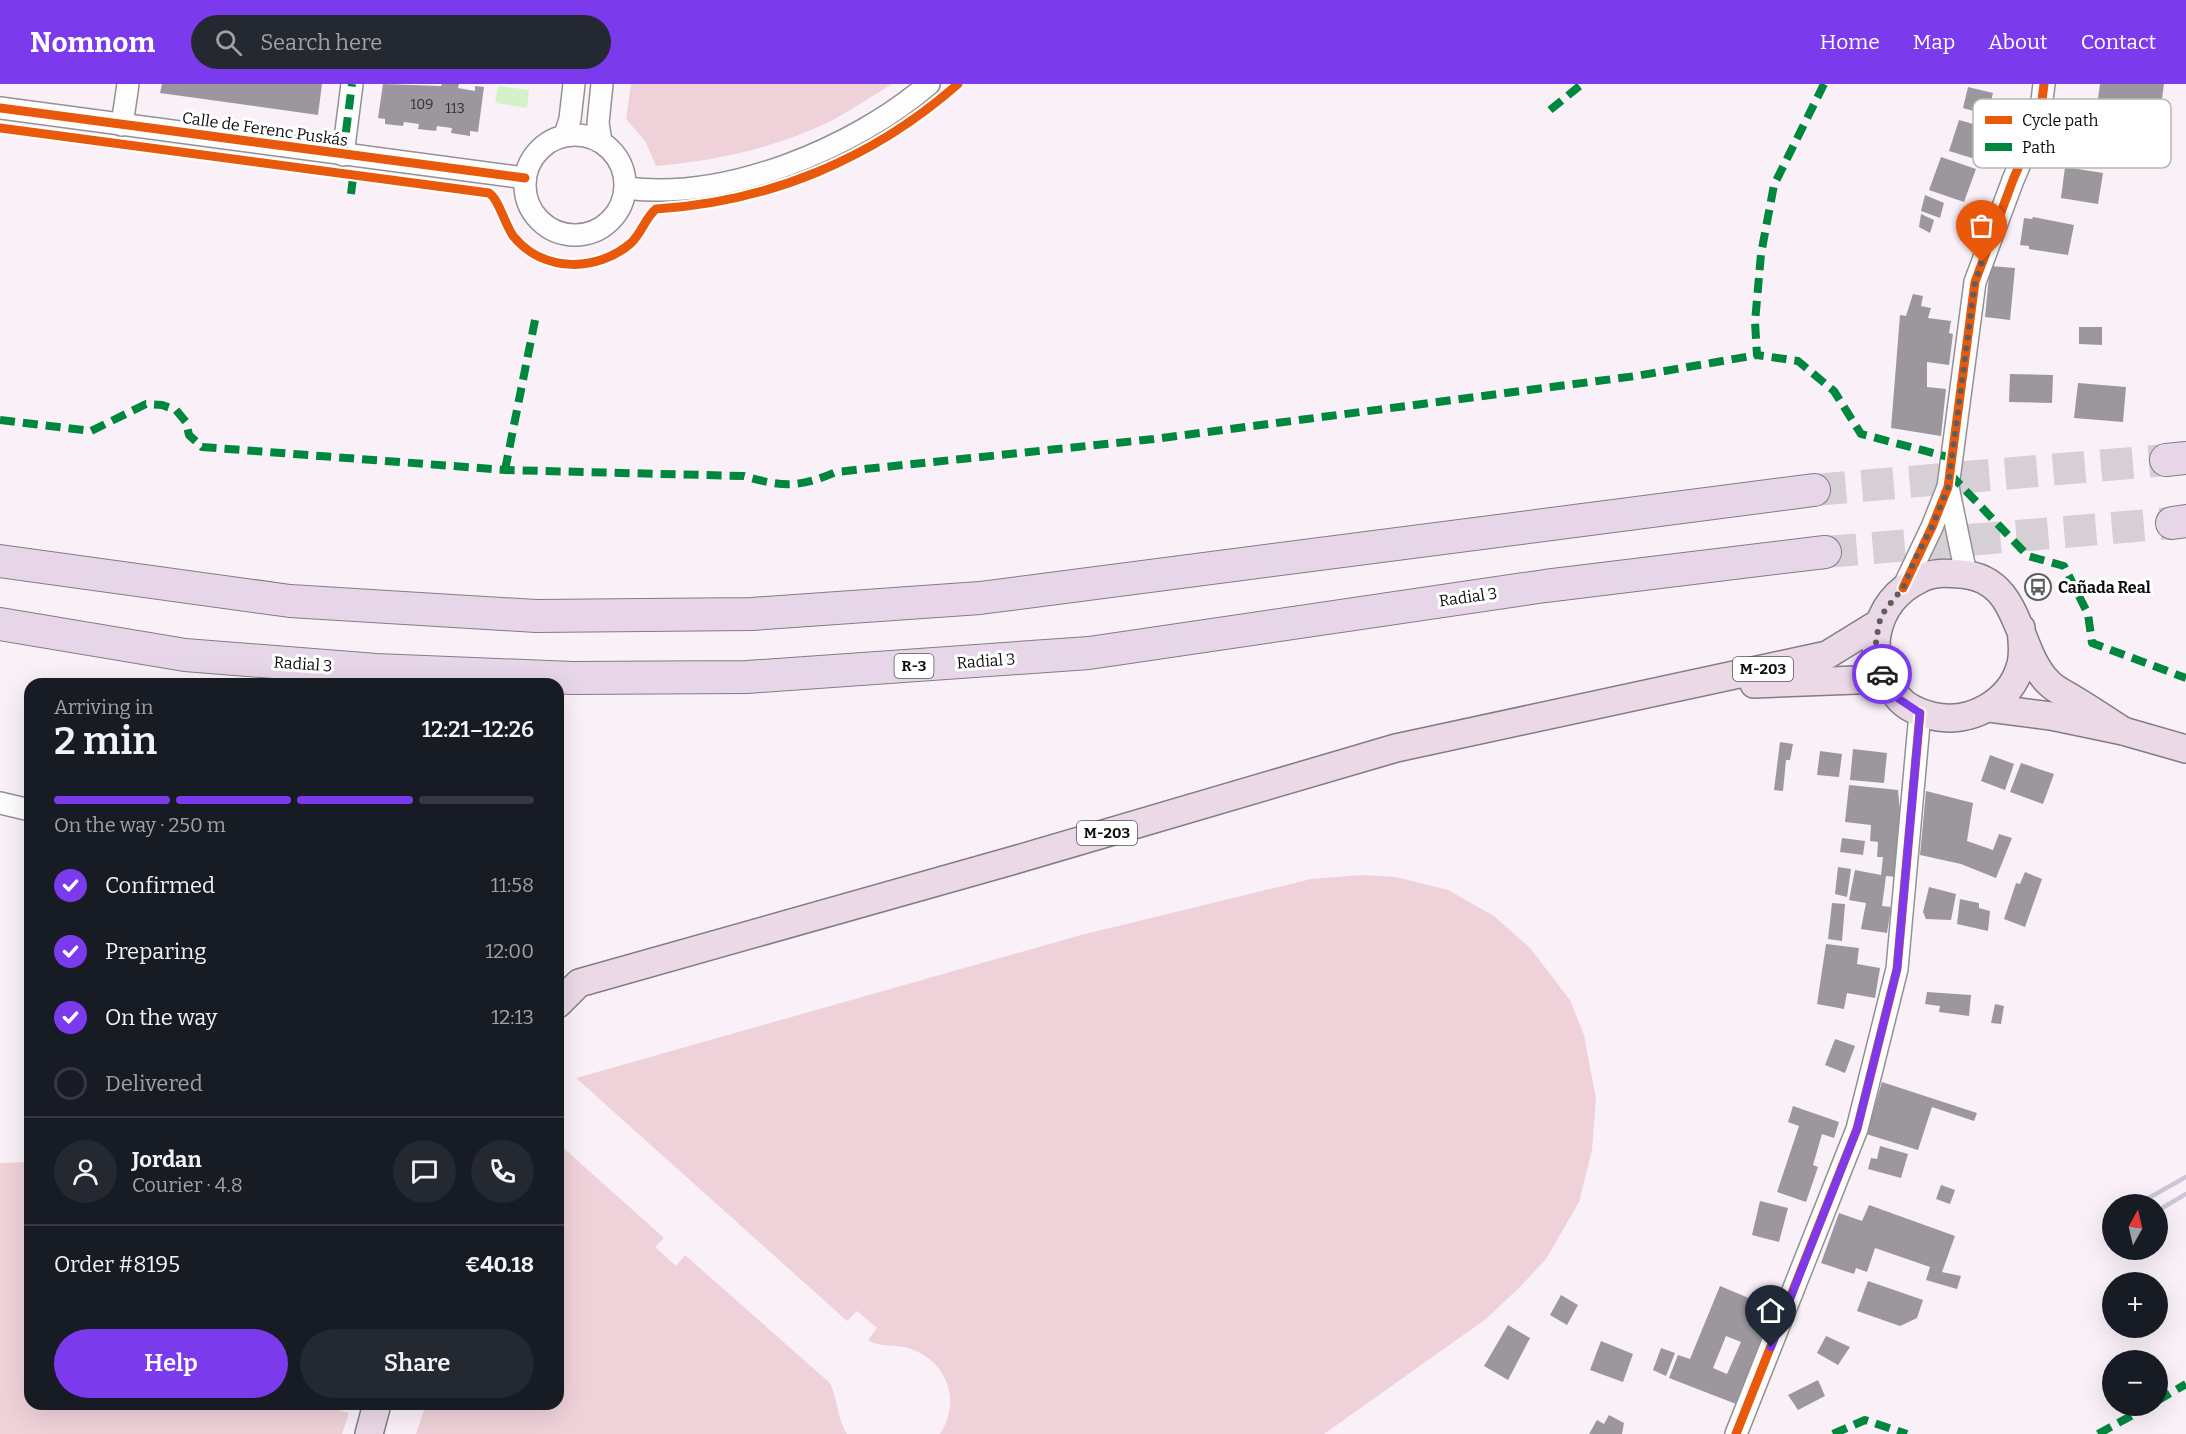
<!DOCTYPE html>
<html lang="en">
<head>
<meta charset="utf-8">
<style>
  :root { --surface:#171b24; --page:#242831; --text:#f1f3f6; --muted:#9ea1a6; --line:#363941; --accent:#7c3aed }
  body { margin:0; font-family:Bitter,serif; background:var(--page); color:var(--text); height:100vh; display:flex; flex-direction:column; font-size:22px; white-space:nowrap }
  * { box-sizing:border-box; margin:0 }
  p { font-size:20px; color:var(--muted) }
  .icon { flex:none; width:33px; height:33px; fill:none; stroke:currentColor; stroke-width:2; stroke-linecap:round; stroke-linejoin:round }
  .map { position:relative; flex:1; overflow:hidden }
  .drawer { position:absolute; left:24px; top:594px; width:540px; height:732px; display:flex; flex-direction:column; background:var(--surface); border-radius:18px; box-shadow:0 6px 24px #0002 }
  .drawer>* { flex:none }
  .needle { width:39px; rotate:8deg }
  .buttons { position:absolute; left:2102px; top:1110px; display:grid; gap:12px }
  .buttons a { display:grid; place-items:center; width:66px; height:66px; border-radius:50%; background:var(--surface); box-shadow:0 6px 24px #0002; font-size:30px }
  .pin { position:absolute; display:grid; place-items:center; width:51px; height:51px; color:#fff; margin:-62px -26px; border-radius:50% 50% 50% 0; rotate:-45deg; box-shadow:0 0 6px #0007 }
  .pin .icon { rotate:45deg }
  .courier { position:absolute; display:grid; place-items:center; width:60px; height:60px; margin:-30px; border:4px solid #7c3aed; border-radius:50%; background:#fff; color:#222; box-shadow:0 2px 8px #0007 }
  .overview em { font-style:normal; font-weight:600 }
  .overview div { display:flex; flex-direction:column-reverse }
  .overview { display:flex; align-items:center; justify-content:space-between; height:102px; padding:0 30px }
  h1 { font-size:39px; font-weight:600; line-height:45px }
  .bar { display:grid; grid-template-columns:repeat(4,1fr); gap:9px 6px; align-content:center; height:72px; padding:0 30px }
  .bar i { height:8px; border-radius:4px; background:var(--line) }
  .bar .active { background:var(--accent) }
  .bar p { grid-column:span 4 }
  .line { display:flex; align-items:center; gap:15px; padding:0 30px; border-top:2px solid var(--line) }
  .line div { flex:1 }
  .round { display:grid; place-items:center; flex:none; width:63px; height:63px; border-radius:32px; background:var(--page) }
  ol { padding:0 30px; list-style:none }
  li { display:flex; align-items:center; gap:18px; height:66px }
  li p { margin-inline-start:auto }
  li .icon { padding:6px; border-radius:50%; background:var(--accent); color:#fff; stroke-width:4 }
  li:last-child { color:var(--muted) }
  li i { width:33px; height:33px; border:3px solid var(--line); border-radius:50% }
  .button { display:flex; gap:12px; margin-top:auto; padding:12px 30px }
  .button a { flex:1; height:69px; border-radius:36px; background:var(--accent); color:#fff; font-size:24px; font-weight:600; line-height:69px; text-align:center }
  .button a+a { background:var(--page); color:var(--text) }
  header { display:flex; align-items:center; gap:36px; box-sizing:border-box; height:84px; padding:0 30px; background:var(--accent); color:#fff }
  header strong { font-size:28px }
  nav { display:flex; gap:33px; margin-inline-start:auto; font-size:21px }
  .search { width:420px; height:54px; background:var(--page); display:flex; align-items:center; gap:15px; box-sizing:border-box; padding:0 21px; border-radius:33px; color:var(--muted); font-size:22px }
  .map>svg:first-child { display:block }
</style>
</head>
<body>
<header>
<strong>Nomnom</strong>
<div class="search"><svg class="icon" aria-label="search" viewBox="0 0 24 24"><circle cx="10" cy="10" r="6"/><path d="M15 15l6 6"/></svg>Search here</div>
<nav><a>Home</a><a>Map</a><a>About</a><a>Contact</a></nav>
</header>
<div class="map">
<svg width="2186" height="1350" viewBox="0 0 2186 1350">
  <rect width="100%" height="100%" fill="#faf1f8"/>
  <g fill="#efd2d9">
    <path d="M631 0H892C872 12 853 25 833 36 778 63 717 77 656 82L645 57 626 35Z"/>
    <path d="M1361 791 1396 793 1448 806 1494 832 1530 864 1570 916 1584 951 1596 1015 1592 1066 1579 1118 1546 1175 1520 1203 1486 1235 1324 1350H940C962 1316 947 1276 908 1264 894 1260 880 1264 868 1256L877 1244 857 1227 847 1237 576 994 1081 851 1311 795Z"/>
    <path d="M558 1059 664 1154 655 1163 676 1182 685 1171 830 1299C838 1316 837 1334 847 1350H416L426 1320H558Z"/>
    <path d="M30 1078V1320H337L336 1325 349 1329 342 1350H0V1079Z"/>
  </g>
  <path fill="#d4f2c9" d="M498 2 529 6 527 24 495 19Z"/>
  <g fill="#9c979c" fill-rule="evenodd">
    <path d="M162 0H322L318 31 160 9Z"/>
    <path d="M383 0 441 2 442 0H459L458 4 475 7V2L484 3 478 48 470 47V52L451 49 452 44 437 42 436 47 418 45 419 40 404 38 403 42 385 40V35L378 34Z"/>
    <path d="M2100 0H2164L2159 37 2096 29Z"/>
    <path d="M1968 3 1993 9 1988 31 1963 24Z"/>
    <path d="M1959 36 1984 43 1975 75 1949 67Z"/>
    <path d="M1941 73 1976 85 1964 118 1929 106Z"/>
    <path d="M2065 83 2103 89 2098 120 2061 114Z"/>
    <path d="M1925 111 1944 119 1940 134 1921 127Z"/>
    <path d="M1921 130 1934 136 1930 149 1919 143Z"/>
    <path d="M2033 133 2074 141 2068 171 2029 165V162L2020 161 2024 134 2032 135Z"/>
    <path d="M1990 182 2015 184 2010 236 1985 233Z"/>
    <path d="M1913 210 1923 212 1921 222 1931 224 1928 234 1951 237 1949 249 1953 250 1949 281 1927 278V303L1946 305 1941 352 1891 344 1900 231 1906 232Z"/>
    <path d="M2079 243H2102V261L2079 260Z"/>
    <path d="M2010 290 2053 291 2052 319 2009 318Z"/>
    <path d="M2078 299 2126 303 2123 338 2074 334Z"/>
    <path d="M1780 658 1793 660 1790 676H1786L1783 707 1774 706Z"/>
    <path d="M1853 665 1887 669 1884 699 1850 696Z"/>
    <path d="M1820 667 1842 670 1839 693 1817 691Z"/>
    <path d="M1990 671 2014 680 2005 706 1981 697Z"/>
    <path d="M2021 679 2054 690 2043 720 2010 708Z"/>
    <path d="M1849 701 1898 706 1900 728 1896 793 1886 792 1882 822 1891 823 1887 849 1861 845 1866 819 1849 816 1855 786 1881 791 1883 773H1877L1878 758 1870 757 1871 741 1845 738Z"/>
    <path d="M1926 707 1973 719 1967 757 1993 766 1999 750 2012 754 1996 794 1961 780 1920 771Z"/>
    <path d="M1842 754 1865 757 1863 771 1840 768Z"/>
    <path d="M1838 783 1851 785 1847 813 1835 810Z"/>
    <path d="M2025 788 2042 795 2025 843 2004 835 2016 799 2020 800Z"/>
    <path d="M1929 803 1956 810 1951 836 1926 835 1923 828Z"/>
    <path d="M1960 815 1979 819V824L1990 827 1988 847 1957 840Z"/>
    <path d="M1832 819 1845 820 1842 857 1828 855Z"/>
    <path d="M1826 860 1859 864 1857 880 1880 884 1875 914 1847 909 1844 925 1817 920Z"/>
    <path d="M1927 908 1971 911 1969 932 1939 928 1940 922 1925 920Z"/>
    <path d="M1995 920 2004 922 2001 940 1991 939Z"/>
    <path d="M1835 955 1855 962 1845 989 1825 981Z"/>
    <path d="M1882 998 1977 1029 1974 1037 1932 1023 1918 1066 1866 1050Z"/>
    <path d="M1793 1022 1839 1038 1834 1054 1822 1050 1813 1081 1818 1083 1806 1118 1777 1108 1799 1042 1788 1038Z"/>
    <path d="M1880 1062 1908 1070 1901 1094 1868 1085 1871 1074 1877 1075Z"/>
    <path d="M1941 1101 1955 1106 1950 1120 1936 1115Z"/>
    <path d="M1760 1117 1788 1124 1779 1158 1752 1151Z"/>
    <path d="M1869 1121 1955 1152 1942 1188 1961 1192 1957 1205 1926 1196 1930 1183 1875 1164 1867 1188 1856 1184 1854 1190 1821 1179 1839 1129 1862 1137Z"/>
    <path d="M1868 1197 1923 1216 1917 1234 1900 1242 1857 1227Z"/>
    <path d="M1720 1202 1775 1225 1736 1320 1669 1294 1678 1271 1690 1275ZM1726 1252 1741 1258 1727 1290 1713 1284Z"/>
    <path d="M1561 1211 1578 1221 1567 1241 1550 1231Z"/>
    <path d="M1508 1241 1530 1254 1508 1296 1484 1282Z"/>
    <path d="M1826 1252 1850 1263 1838 1281 1817 1269Z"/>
    <path d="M1601 1257 1633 1270 1623 1298 1590 1286Z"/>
    <path d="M1661 1264 1675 1269 1666 1292 1653 1286Z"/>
    <path d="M1818 1296 1825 1312 1798 1326 1788 1311Z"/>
    <path d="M1609 1331 1624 1339 1622 1350H1589L1597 1336 1604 1340Z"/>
  </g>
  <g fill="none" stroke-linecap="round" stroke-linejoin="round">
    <g stroke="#d6cfd5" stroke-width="32" stroke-dasharray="32 16" stroke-linecap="butt">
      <path d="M1814 406 2166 376"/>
      <path d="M1825 468 2172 439"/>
    </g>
    <defs>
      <g id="minor">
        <path d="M0 24 525 94"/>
        <path d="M122 41 128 0"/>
        <circle cx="575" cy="101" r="50"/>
        <path d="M565 51 570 35 574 0"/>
        <path d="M601 58 598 39 602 0"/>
        <path d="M343 71 352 0"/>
        <path d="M626 104C726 117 853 65 929 0"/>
        <path d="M1948 403 1966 490"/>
        <path d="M1903 504 1932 443 1948 403 1975 198 2013 96 2040 33 2044 0"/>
        <path d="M0 719 30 726"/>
        <path d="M1736 1350 1857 1045 1897 885 1920 629"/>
      </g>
      <g id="major">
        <path d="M2021 544C2022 556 2024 568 2021 580 2011 619 1969 641 1932 632 1920 629 1905 623 1897 612 1882 594 1873 574 1877 550 1882 524 1897 506 1920 495 1932 488 1947 489 1960 490 2024 494 2014 567 2050 600 2056 606 2066 610 2073 615 2090 625 2106 636 2123 647"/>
        <path d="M1754 600 1883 595"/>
        <path d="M1989 624 2051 632 2123 647 2186 665"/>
        <path d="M558 920 579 899 1011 777 1396 664 1827 571 1879 539"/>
        <path d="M369 1350 377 1320"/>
      </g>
      <g id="highway">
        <path d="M2166 376 2186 374"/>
        <path d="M2172 439 2186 437"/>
        <path d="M0 477 290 517 536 532 752 530 980 514 1814 406"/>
        <path d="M0 540 185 571 376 586 572 594 747 593 1089 569 1545 502 1825 468"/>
      </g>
    </defs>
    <use href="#minor" stroke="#949093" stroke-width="24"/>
    <use href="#major" stroke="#817d80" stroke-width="30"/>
    <use href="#highway" stroke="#817d80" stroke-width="34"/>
    <use href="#minor" stroke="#fefdfe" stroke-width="21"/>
    <use href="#major" stroke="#ebd9e8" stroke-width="27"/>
    <use href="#highway" stroke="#e6d6e8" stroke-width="32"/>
    <g stroke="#cbc5d5" stroke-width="4.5">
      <path d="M2138 1120 2186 1093"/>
      <path d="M2157 1127 2186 1110"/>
    </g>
    <g stroke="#00873e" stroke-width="8" stroke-dasharray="15 8" stroke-linecap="butt">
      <path d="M1824 0 1774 101 1761 170 1755 238 1757 271 1798 277 1834 307 1861 350 1952 374"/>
      <path d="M1550 26 1582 0"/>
      <path d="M343 71 352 0"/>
      <path d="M351 110 354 86"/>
      <path d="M0 336 91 347 146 320 162 321 176 326 186 338 189 351 202 363 505 386 744 392C782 403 799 404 836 388L1154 355 1636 292 1757 271"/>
      <path d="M505 386 535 236"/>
      <path d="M1950 390 2028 472 2064 482 2088 530 2092 559 2186 594"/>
      <path d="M2157 1317 2186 1300"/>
      <path d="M1833 1350 1865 1336 1907 1350"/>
      <path d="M2098 1350 2149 1322"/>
    </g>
    <defs>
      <g id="cycleway">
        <path d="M0 24 525 94"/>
        <path d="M0 44 489 109C499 115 505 142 514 153 544 189 598 188 631 159 642 149 645 134 656 125 769 118 873 75 958 0"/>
        <path d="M1903 504 1932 443 1948 403 1975 198 2013 96 2040 33 2044 0"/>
        <path d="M1736 1350 1857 1045 1897 885 1920 629"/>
      </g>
    </defs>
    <use href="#cycleway" stroke="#fff" stroke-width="13"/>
    <use href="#cycleway" stroke="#e8590c" stroke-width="9"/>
  </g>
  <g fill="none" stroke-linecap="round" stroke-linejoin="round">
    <path stroke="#605d5f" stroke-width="6" stroke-dasharray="0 10.8" d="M1882 590 1877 577 1876 558 1879 539 1885 526 1903 504 1915 475 1932 443 1948 403 1975 198 1982 178"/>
    <path stroke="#7c3aed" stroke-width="8" d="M1771 1263 1857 1045 1897 885 1920 629 1899 615 1882 590"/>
  </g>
  <defs>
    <symbol id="bus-ring" viewBox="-11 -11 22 22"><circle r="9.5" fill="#fff" stroke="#605d5f" stroke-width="1.5"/><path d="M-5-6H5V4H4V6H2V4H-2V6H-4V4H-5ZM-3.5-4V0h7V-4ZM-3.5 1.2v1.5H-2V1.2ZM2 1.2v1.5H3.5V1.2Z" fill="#605d5f"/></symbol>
  </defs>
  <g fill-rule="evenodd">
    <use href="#bus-ring" x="2023" y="488" width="30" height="30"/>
  </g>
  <g text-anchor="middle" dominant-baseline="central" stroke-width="6" stroke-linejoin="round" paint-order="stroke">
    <g font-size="14" fill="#313031">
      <text x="422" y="20">109</text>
      <text x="455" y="24">113</text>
    </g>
    <g fill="#fff" stroke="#565656" stroke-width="1.5">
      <rect x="894.5" y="570" width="39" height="24" rx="4.5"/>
      <rect x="1733" y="573" width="60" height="24" rx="4.5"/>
      <rect x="1077" y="737" width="60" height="24" rx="4.5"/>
    </g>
    <g font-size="15" font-weight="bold" fill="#0d0d0d">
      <text x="914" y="582">R-3</text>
      <text x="1763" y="585">M-203</text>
      <text x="1107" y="749">M-203</text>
    </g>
    <g font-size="16" fill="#0d0d0d" stroke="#fff">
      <text transform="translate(265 45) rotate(8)">Calle de Ferenc Puskás</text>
      <text transform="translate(1468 513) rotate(-8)">Radial 3</text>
      <text transform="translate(986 577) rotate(-4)">Radial 3</text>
      <text transform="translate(303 580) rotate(4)">Radial 3</text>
    </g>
    <g font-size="16" font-weight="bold" fill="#0d0d0d" stroke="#fff" text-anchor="start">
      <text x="2058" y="503">Cañada Real</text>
    </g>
  </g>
  <rect x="1973" y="15" width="198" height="69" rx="9" fill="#fff" stroke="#b6b6b6" stroke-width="1.5"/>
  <rect x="1985" y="32" width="27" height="8" fill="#e8590c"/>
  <rect x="1985" y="59" width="27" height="8" fill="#00873e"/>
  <g font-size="16" fill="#0d0d0d">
    <text x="2022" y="42">Cycle path</text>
    <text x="2022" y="69">Path</text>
  </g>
</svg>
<div class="buttons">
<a><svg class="needle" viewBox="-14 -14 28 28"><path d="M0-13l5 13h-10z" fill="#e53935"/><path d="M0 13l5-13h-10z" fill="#9ea1a6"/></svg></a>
<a>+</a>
<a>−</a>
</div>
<div class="pin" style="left:1982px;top:178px;background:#ea580c"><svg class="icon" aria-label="bag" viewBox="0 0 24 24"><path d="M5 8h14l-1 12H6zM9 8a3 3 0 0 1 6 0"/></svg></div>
<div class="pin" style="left:1771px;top:1263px;background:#1f2937"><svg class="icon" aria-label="home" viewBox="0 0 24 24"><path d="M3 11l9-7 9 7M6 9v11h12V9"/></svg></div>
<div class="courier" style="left:1882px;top:590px"><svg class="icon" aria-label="car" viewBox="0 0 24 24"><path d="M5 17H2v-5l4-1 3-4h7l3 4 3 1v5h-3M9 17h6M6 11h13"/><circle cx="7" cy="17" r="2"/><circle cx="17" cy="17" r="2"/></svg></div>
<section class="drawer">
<div class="overview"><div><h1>2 min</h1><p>Arriving in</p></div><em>12:21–12:26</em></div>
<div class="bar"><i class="active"></i><i class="active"></i><i class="active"></i><i></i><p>On the way · 250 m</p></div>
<ol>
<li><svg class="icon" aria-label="check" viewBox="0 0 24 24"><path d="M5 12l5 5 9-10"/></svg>Confirmed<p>11:58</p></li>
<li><svg class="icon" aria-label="check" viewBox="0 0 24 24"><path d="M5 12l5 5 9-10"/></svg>Preparing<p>12:00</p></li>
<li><svg class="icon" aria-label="check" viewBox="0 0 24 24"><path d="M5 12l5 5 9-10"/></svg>On the way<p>12:13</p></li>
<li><i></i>Delivered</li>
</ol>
<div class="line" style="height:108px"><a class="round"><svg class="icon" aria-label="person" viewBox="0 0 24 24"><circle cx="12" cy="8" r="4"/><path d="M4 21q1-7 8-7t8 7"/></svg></a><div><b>Jordan</b><p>Courier · 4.8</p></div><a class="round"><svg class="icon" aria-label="chat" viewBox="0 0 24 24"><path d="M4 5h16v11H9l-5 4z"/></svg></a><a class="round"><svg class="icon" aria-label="phone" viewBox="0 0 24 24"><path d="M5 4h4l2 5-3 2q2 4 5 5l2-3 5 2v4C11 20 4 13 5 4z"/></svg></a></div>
<div class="line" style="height:78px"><div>Order #8195</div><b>€40.18</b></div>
<div class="button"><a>Help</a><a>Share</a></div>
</section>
</div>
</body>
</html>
